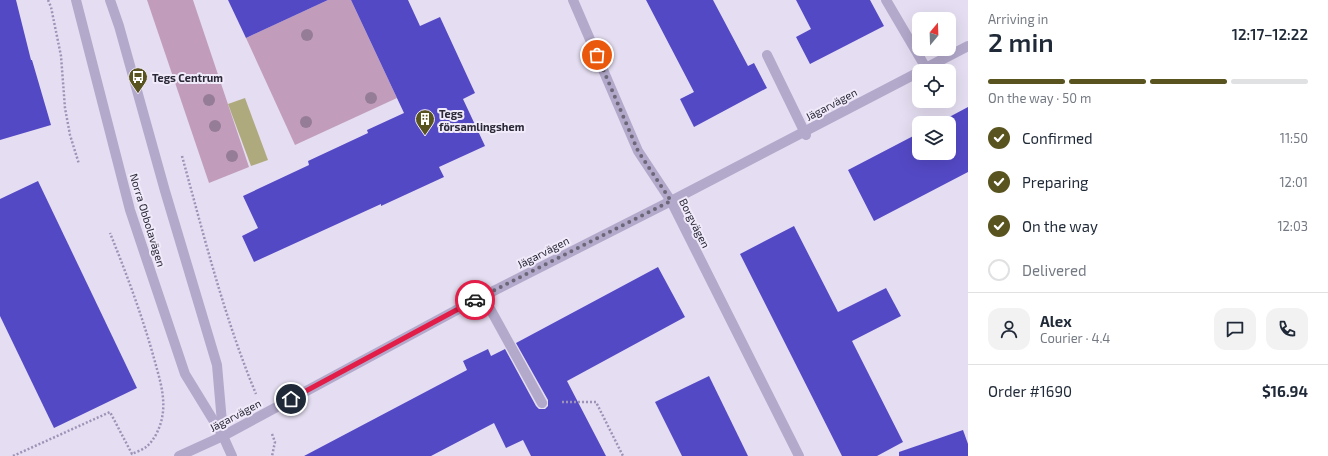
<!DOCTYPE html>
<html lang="en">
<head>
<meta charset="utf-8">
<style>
  :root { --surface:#fff; --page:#f2f2f3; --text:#1f2937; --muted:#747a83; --line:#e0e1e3; --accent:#59541f }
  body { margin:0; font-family:"Exo 2",sans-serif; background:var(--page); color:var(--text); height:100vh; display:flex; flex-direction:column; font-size:15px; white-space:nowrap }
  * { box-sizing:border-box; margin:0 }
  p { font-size:13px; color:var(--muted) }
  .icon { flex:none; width:22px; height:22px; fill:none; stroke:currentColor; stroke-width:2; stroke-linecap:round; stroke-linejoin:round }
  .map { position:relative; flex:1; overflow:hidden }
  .sheet { display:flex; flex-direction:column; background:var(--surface); width:360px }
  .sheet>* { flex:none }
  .needle { width:26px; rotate:19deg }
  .buttons { position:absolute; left:912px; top:12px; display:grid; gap:8px }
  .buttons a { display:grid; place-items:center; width:44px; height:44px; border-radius:8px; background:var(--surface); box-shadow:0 4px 16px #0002; font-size:20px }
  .pin { position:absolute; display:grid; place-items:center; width:34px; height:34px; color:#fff; margin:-17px; border:2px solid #fff; border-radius:50%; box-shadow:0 1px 4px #0007 }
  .courier { position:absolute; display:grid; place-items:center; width:40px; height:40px; margin:-20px; border:3px solid #e11d48; border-radius:50%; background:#fff; color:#222; box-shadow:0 1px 5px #0007 }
  .summary em { font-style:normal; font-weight:600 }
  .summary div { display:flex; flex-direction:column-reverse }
  .summary { display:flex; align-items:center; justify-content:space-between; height:68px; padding:0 20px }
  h1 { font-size:26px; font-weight:600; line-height:30px }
  .bar { display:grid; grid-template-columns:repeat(4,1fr); gap:6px 4px; align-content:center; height:48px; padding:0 20px }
  .bar i { height:5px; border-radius:3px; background:var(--line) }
  .bar .active { background:var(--accent) }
  .bar p { grid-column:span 4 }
  .line { display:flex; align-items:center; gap:10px; padding:0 20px; border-top:1px solid var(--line) }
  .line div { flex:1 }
  .round { display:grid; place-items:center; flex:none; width:42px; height:42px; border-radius:12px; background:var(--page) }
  ol { padding:0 20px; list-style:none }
  li { display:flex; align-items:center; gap:12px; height:44px }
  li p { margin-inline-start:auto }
  li .icon { padding:4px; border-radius:50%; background:var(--accent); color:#fff; stroke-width:4 }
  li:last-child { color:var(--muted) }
  li i { width:22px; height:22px; border:2px solid var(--line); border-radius:50% }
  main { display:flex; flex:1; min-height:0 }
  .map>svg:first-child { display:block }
</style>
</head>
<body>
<main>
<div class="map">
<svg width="968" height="456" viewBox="0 0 968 456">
  <rect width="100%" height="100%" fill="#e5def2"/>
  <g fill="#c29dbb">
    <path d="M147 0H193L249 167 209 183Z"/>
    <path d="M328 0H351L397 98 295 145 246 38Z"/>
  </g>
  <path fill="#afaa7d" d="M245 98 268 160 251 166 228 104Z"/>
  <g fill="#5449c5">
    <path d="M0 0H16L31 60H32L51 125 0 140Z"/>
    <path d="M228 0H328L246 38Z"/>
    <path d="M351 0H408L420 26 440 17 475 93 463 99 485 146 439 167 444 177 381 206V204L254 262 242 236 258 228 243 196 309 165 308 161 368 133 367 130 404 113Z"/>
    <path d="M646 0H713L748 66 754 63 767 88 694 127 680 99 694 92Z"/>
    <path d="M796 0H870L884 26 810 64 796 37 811 29Z"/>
    <path d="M968 107V172L874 221 848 170 919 133V153H949V123H938Z"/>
    <path d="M38 181 137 388 54 428 0 316V199Z"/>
    <path d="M794 226 838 312 886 288 901 316 852 341 903 442 877 456H842L740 254Z"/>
    <path d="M658 267 685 317 567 381 606 456H531L523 440 506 448 494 423 431 456H304L467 370 463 361 488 349 491 356 505 349 536 406 539 409H545L548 406V400L516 343Z"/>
    <path d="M709 376 748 456H682L655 402Z"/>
    <path d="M963 430 968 444V456H899V452Z"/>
  </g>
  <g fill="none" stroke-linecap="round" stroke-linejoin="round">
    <g stroke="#9d93b7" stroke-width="2.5" stroke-dasharray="2 2" stroke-linecap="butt">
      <path d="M48 0 51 7 61 56 65 108 70 135 79 164"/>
      <path d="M182 156C204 236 224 317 256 394"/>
      <path d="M562 402H596L623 456"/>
      <path d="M272 434 275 442 272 456"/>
      <path d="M13 456 110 412 132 454C136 452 142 450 146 447 154 441 160 428 162 418 166 399 160 380 155 362 143 318 127 275 110 233"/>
    </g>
    <g stroke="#b3a9cb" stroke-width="10">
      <path d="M76 0 130 210 185 374 223 436 232 456"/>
      <path d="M110 0 119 26 165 191 217 365 223 434"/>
      <path d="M573 0 638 151 671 201 799 456"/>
      <path d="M886 0 926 68"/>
      <path d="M767 55 806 135"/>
      <path d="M920 71 968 46"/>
      <path d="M483 296 542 403"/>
      <path d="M179 456 223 436 464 306 671 201 919 72"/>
    </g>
  </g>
  <g fill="#967d97">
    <circle cx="307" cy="35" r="6"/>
    <circle cx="371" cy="98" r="6"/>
    <circle cx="209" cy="100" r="6"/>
    <circle cx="306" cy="122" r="6"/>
    <circle cx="215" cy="126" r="6"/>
    <circle cx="232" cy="156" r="6"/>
  </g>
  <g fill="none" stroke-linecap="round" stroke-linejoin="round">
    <path stroke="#6c6879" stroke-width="4" stroke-dasharray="0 7.2" d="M475 300 671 201 638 151 597 55"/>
    <path stroke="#e11d48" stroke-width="5" d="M291 399 475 300"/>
  </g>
  <defs>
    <symbol id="bus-pin" viewBox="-11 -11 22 30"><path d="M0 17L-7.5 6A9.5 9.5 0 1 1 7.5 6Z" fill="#59541f" stroke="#f0eafa"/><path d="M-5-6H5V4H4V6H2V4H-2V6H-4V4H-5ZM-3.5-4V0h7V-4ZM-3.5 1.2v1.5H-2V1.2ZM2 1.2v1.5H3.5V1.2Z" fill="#fff"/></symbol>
    <symbol id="building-pin" viewBox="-11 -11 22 30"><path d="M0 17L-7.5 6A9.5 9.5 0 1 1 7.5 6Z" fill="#59541f" stroke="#f0eafa"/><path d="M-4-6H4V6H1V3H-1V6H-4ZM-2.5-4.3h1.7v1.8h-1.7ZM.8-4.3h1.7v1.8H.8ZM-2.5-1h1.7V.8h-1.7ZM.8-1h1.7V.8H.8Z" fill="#fff"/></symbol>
  </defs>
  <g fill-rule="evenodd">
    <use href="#bus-pin" x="127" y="66" width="22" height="30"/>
    <use href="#building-pin" x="414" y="108" width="22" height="30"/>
  </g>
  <g text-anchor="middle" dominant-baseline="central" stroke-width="4" stroke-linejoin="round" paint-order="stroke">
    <g font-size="11" font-weight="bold" fill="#2b2938" stroke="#f0eafa" text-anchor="start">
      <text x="152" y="77">Tegs Centrum</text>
      <text x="439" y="113">Tegs<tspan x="439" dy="13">församlingshem</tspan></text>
    </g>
    <g font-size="11" fill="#2b2938" stroke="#f0eafa">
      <text transform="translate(831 104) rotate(-28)">Jägarvägen</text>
      <text transform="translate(148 220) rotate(73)">Norra Obbolavägen</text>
      <text transform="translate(695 223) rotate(63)">Borgvägen</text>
      <text transform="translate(543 252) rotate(-27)">Jägarvägen</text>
      <text transform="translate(235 415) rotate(-28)">Jägarvägen</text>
    </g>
  </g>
</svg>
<div class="buttons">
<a><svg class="needle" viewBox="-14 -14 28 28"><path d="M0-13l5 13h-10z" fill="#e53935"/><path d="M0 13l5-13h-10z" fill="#747a83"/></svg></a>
<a><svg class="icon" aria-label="locate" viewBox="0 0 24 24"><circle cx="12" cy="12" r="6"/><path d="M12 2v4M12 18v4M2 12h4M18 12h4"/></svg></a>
<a><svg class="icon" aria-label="layers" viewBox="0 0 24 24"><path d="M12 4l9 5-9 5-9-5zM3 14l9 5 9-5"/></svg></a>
</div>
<div class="pin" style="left:597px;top:55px;background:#ea580c"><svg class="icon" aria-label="bag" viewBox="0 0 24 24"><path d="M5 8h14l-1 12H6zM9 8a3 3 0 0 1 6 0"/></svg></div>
<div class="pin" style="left:291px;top:399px;background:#1f2937"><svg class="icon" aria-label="home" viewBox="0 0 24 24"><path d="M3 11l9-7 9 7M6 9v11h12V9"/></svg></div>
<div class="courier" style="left:475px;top:300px"><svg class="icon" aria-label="car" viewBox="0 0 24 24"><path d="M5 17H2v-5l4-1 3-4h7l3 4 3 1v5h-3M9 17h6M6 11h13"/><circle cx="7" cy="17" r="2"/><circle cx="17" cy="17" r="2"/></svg></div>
</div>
<section class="sheet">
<div class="summary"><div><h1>2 min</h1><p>Arriving in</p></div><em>12:17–12:22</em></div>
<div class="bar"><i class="active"></i><i class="active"></i><i class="active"></i><i></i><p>On the way · 50 m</p></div>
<ol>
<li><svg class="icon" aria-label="check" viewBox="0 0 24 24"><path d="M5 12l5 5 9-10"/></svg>Confirmed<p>11:50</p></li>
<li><svg class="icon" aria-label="check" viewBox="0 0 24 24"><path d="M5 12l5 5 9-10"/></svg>Preparing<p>12:01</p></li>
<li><svg class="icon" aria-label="check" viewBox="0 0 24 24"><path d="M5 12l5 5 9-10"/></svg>On the way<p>12:03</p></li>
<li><i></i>Delivered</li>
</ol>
<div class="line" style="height:72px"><a class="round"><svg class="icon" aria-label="person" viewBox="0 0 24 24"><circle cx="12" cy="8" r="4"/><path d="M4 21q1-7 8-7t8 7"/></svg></a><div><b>Alex</b><p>Courier · 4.4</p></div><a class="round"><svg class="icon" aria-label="chat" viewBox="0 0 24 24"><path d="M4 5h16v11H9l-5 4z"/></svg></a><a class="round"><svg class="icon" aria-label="phone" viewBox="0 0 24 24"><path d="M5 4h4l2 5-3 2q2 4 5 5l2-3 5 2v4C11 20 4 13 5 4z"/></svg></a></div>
<div class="line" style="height:52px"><div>Order #1690</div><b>$16.94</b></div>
</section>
</main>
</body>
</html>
